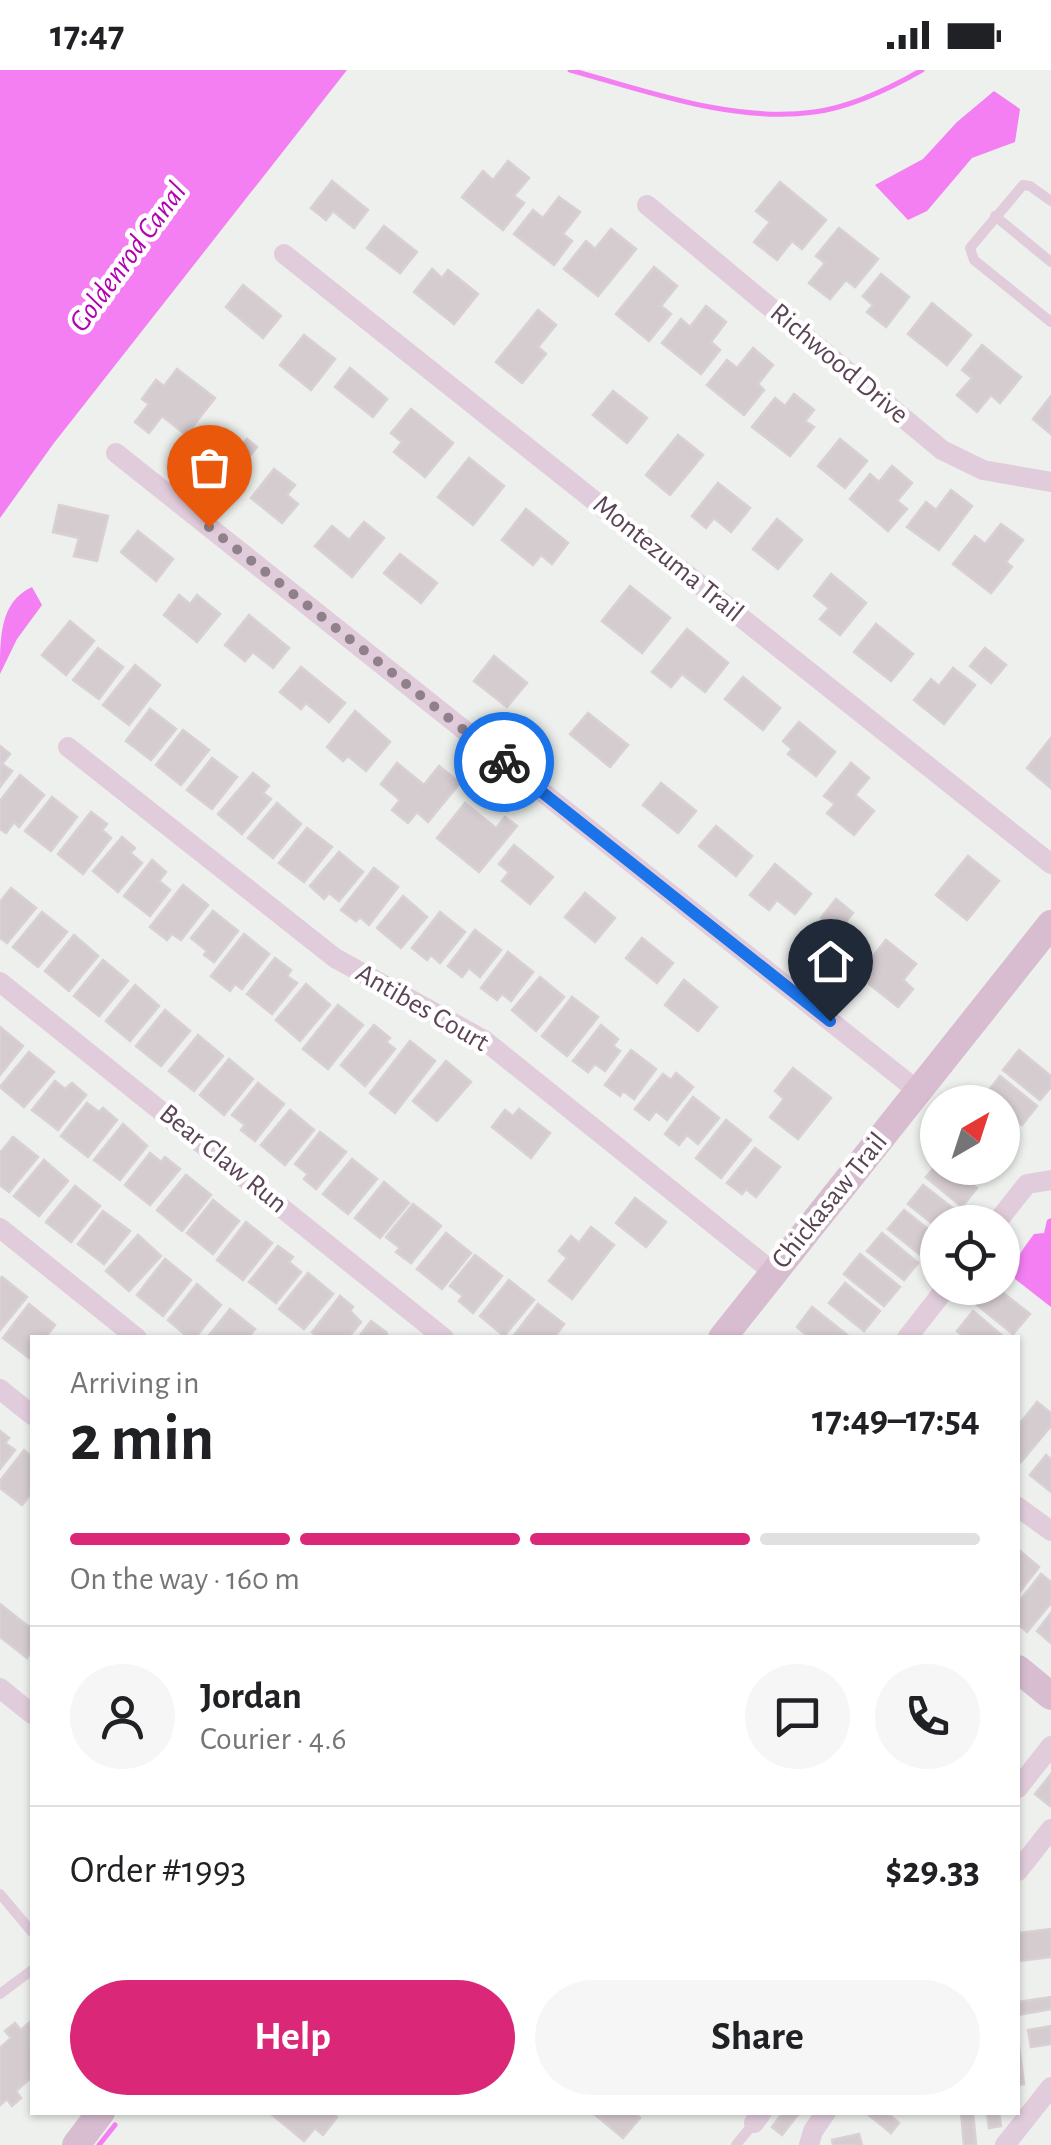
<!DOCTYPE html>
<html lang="en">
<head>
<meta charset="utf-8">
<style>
  :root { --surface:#fff; --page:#f6f6f6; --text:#202124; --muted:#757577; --line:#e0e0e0; --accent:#db2777 }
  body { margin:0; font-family:"Alegreya Sans",sans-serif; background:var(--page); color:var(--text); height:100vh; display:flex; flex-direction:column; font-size:38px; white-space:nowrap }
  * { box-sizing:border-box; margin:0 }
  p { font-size:32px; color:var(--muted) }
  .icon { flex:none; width:55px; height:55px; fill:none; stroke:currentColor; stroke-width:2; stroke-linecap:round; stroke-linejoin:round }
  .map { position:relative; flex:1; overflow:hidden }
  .sheet { position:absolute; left:30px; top:1265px; width:990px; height:780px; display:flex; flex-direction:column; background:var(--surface); border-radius:0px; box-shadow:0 2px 8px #0004 }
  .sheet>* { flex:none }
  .needle { width:65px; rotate:39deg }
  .buttons { position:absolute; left:920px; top:1015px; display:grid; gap:20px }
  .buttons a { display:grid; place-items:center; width:100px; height:100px; border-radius:50%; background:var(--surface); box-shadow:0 2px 8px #0004; font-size:50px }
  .pin { position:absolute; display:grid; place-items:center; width:85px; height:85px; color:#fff; margin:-102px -42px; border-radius:50% 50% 50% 0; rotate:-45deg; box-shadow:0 0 10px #0007 }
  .pin .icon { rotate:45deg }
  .courier { position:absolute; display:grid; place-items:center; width:100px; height:100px; margin:-50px; border:8px solid #1a73e8; border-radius:50%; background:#fff; color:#222; box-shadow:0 2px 12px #0007 }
  .head em { font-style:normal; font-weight:600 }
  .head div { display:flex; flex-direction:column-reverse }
  .head { display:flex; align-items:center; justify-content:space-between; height:170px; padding:0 40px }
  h1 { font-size:65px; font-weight:600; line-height:75px }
  .bar { display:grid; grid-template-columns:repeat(4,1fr); gap:15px 10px; align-content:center; height:120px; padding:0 40px }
  .bar i { height:12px; border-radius:8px; background:var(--line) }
  .bar .on { background:var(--accent) }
  .bar p { grid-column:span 4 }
  .line { display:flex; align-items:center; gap:25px; padding:0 40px; border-top:2px solid var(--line) }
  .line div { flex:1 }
  .round { display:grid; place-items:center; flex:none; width:105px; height:105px; border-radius:52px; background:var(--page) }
  .action { display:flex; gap:20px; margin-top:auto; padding:20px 40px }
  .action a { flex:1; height:115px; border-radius:60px; background:var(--accent); color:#fff; font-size:40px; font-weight:600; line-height:115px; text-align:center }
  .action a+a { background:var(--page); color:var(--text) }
  .status { display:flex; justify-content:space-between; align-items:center; height:70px; padding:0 50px; background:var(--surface); direction:ltr }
  .status svg { height:28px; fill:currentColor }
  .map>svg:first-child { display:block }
</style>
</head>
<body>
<div class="status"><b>17:47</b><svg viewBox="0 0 49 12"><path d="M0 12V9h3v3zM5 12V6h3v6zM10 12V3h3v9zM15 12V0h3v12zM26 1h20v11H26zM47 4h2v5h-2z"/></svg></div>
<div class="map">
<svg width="1051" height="2075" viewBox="0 0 1051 2075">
  <rect width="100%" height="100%" fill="#edf0ec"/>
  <g fill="#f37ff3">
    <path d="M0 0H347L54 373 0 448Z"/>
    <path d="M994 21 1020 39 1015 72 972 88 927 141 908 150 875 115 923 89 957 52Z"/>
    <path d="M32 517 42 535 17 569 0 604C0 566 0 532 32 517Z"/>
    <path d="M1051 1148V1237L1015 1209C1013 1190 1023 1179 1034 1164L1044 1163 1047 1150Z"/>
  </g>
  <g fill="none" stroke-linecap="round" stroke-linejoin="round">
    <g stroke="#f37ff3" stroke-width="5">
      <path d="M570 0C648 21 732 53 814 42 852 37 889 19 922 0"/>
      <path d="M99 2075 115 2055"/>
    </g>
  </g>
  <g fill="#d5ccd0" stroke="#d9d0d5" stroke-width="2.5">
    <path d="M508 91 529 108 514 126 524 133 503 160 462 127 483 101 493 110Z"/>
    <path d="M332 111 368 140 354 158 333 141 326 150 311 138Z"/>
    <path d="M780 112 826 150 802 179 792 171 777 190 754 172 770 152 756 141Z"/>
    <path d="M559 127 580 142 563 164 572 171 554 195 514 164 533 140 543 148Z"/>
    <path d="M384 156 417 182 400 203 367 178Z"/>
    <path d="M839 158 878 189 855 217 846 210 830 229 809 213 825 193 816 186Z"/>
    <path d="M611 159 636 179 598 226 564 199 586 171 595 179Z"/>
    <path d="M654 197 677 216 661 236 671 244 649 271 616 244Z"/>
    <path d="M432 199 442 208 448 200 478 224 454 254 414 222Z"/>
    <path d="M881 204 909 227 886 257 867 242 873 235 863 226Z"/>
    <path d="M243 215 281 246 263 268 226 237Z"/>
    <path d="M932 233 971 265 947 295 908 264Z"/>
    <path d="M706 236 726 252 711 272 720 280 701 304 662 273 681 249 690 257Z"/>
    <path d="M538 240 556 255 538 277 546 284 522 313 496 292Z"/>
    <path d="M304 265 335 289 311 320 280 295Z"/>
    <path d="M982 275 1021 307 1000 333 991 325 977 342 957 325 972 308 962 300Z"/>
    <path d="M753 278 773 295 758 314 764 320 744 345 707 315 727 290 737 298Z"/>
    <path d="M350 298 387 329 373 347 335 317Z"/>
    <path d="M177 299 215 328 186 365 162 346 149 363 135 352 149 334 142 329 156 310 164 316Z"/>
    <path d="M613 321 647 348 627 373 593 345Z"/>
    <path d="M794 324 814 340 805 351 814 357 790 386 752 357 775 328 785 336Z"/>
    <path d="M1051 326V364L1033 349Z"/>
    <path d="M411 339 453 373 425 407 394 382 402 372 391 363Z"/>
    <path d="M678 365 703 385 670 425 646 405Z"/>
    <path d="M247 369 257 377 239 399 229 392Z"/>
    <path d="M840 369 867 391 845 418 818 396Z"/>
    <path d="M469 388 504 416 473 455 438 427Z"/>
    <path d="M892 396 912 413 897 431 907 439 888 461 850 429 870 404 879 412Z"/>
    <path d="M274 399 295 415 287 425 298 434 282 453 251 428Z"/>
    <path d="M718 413 750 438 731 462 714 448 706 458 692 446Z"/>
    <path d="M951 420 972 436 939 480 907 457 926 432 936 440Z"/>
    <path d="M59 435 108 446 97 491 74 486 79 468 53 462Z"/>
    <path d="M526 439 568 473 552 494 541 485 533 495 502 470Z"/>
    <path d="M777 449 802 470 778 499 753 479Z"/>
    <path d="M364 452 384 468 352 507 315 476 332 456 349 470Z"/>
    <path d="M1001 454 1023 470 1006 492 1012 497 991 523 953 494 975 466 985 474Z"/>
    <path d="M138 461 173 489 156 511 121 482Z"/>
    <path d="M400 484 437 513 421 533 384 503Z"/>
    <path d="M831 504 866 533 840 565 820 549 829 538 814 526Z"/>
    <path d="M630 516 670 548 642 583 602 551Z"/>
    <path d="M179 525 190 534 197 525 220 544 197 572 164 545Z"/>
    <path d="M249 545 289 578 273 598 253 582 245 591 225 575Z"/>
    <path d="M70 551 94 571 66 605 42 585Z"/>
    <path d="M876 554 913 584 891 611 854 582Z"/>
    <path d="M687 559 728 593 705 622 682 604 671 617 652 602Z"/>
    <path d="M98 578 123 597 99 629 73 610Z"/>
    <path d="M985 578 1006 595 991 613 970 596Z"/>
    <path d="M494 586 527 613 507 637 474 611Z"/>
    <path d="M135 595 160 615 129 655 103 635Z"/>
    <path d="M301 597 345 633 329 652 306 633 301 639 280 622Z"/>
    <path d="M953 598 975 615 944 654 914 630 931 609 939 616Z"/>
    <path d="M743 607 780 638 763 660 725 629Z"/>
    <path d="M150 639 176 659 151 690 126 671Z"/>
    <path d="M355 641 390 672 366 701 348 686 343 691 327 677Z"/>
    <path d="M588 643 628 675 610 697 570 664Z"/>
    <path d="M799 652 835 682 816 706 788 684 792 679 783 671Z"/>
    <path d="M183 660 209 680 181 715 156 695Z"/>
    <path d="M1051 668V718L1027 698Z"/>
    <path d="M0 676 10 684 2 694 12 701 0 717Z"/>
    <path d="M212 688 237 707 212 739 187 720Z"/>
    <path d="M397 693 424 715 439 696 460 713 428 752 417 742 408 753 392 740 400 730 381 714Z"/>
    <path d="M851 693 869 708 855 725 874 741 854 765 827 743 835 734 824 726Z"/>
    <path d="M253 703 269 716 263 723 271 729 242 764 218 744Z"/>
    <path d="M20 705 44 725 19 757 14 752 6 763 0 759V731Z"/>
    <path d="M661 713 696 741 678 763 643 735Z"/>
    <path d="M52 727 77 747 51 781 25 761Z"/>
    <path d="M277 733 301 754 273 788 248 768Z"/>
    <path d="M465 733 496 758 505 747 517 756 479 802 437 768Z"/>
    <path d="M91 742 107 754 102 760 111 768 83 804 58 784Z"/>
    <path d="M716 756 752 786 736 806 699 776Z"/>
    <path d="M307 758 332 777 304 812 279 793Z"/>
    <path d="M122 767 135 778 130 783 142 793 118 822 93 801Z"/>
    <path d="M514 775 553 807 530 834 502 811 509 802 499 794Z"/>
    <path d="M339 782 363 802 339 831 329 823 324 829 310 816Z"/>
    <path d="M968 786 999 811 967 850 936 825Z"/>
    <path d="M152 790 166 802 159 811 170 820 150 846 124 826Z"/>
    <path d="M775 794 811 824 795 844 777 830 769 840 750 825Z"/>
    <path d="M374 798 398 817 369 855 360 847 356 851 341 840Z"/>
    <path d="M183 815 208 835 181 870 172 864 167 870 150 857Z"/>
    <path d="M11 818 36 838 7 873 0 868V832Z"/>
    <path d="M585 823 615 848 595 872 565 847Z"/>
    <path d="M403 826 427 847 401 878 377 858Z"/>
    <path d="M836 829 853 843 838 861 821 848Z"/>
    <path d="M213 841 238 861 214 892 204 885 207 881 191 868Z"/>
    <path d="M42 842 67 862 38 897 13 877Z"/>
    <path d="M440 842 465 862 440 893 431 885 427 890 412 878Z"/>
    <path d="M475 860 501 880 480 907 469 898 462 907 448 896Z"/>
    <path d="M244 864 269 884 242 919 235 914 230 921 211 906Z"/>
    <path d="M74 865 98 886 69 921 45 901Z"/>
    <path d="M642 868 673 893 657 913 626 888Z"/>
    <path d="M886 870 916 894 903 910 913 919 898 937 858 905Z"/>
    <path d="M508 882 533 902 511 931 502 924 497 930 481 918Z"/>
    <path d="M275 888 291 900 287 906 297 913 272 944 247 924Z"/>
    <path d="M103 890 128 911 99 946 74 926Z"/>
    <path d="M540 907 564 927 536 961 512 940Z"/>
    <path d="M684 910 717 937 698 961 665 935Z"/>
    <path d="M306 914 330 935 300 971 276 950Z"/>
    <path d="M135 915 159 936 130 971 106 951Z"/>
    <path d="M572 927 598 947 567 986 542 966Z"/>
    <path d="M338 935 363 955 328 999 303 979Z"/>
    <path d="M165 940 190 961 161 996 136 976Z"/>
    <path d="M374 955 390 968 386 972 395 979 365 1016 341 995Z"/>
    <path d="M601 955 618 969 613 976 620 981 605 1001 595 994 588 1002 573 991Z"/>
    <path d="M0 957 23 976 0 1005Z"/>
    <path d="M198 965 223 986 194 1021 169 1001Z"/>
    <path d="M410 971 435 991 395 1043 370 1023Z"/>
    <path d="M631 980 656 999 634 1029 623 1021 620 1026 605 1015Z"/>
    <path d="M1019 980 1051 1006V1017L1040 1030 1003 1000Z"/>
    <path d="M29 982 54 1002 24 1037 0 1017Z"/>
    <path d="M229 989 253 1009 224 1045 200 1025Z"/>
    <path d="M446 991 471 1012 437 1051 413 1031Z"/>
    <path d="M793 998 831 1028 798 1069 770 1047 784 1029 775 1021Z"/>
    <path d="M676 1003 693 1017 667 1050 656 1041 649 1050 635 1039 663 1004 671 1010Z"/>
    <path d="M1000 1006 1037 1036 1022 1055 1002 1039V1032H994L985 1025Z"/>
    <path d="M55 1011 65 1019 72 1013 86 1025 58 1060 32 1040Z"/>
    <path d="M258 1013 284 1034 255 1071 241 1060 245 1055 232 1045Z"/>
    <path d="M693 1027 719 1048 698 1074 687 1065 679 1075 665 1064Z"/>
    <path d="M87 1033 99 1042 103 1038 117 1050 88 1087 61 1066Z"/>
    <path d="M519 1039 550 1063 531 1088 492 1057 505 1040 513 1046Z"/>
    <path d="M290 1040 314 1060 285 1095 261 1075Z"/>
    <path d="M1002 1047 1018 1060 1002 1079Z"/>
    <path d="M726 1050 751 1070 721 1108 696 1088Z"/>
    <path d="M123 1054 147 1076 120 1110 94 1090Z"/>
    <path d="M320 1062 346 1082 316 1119 304 1109 308 1104 295 1094Z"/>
    <path d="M13 1067 38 1087 9 1122 0 1115V1083Z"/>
    <path d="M755 1078 780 1097 756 1127 746 1119 742 1124 727 1113Z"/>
    <path d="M150 1083 161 1092 165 1087 180 1099 150 1135 125 1115Z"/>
    <path d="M352 1089 377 1109 348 1144 323 1124Z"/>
    <path d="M44 1090 68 1111 39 1146 14 1126Z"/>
    <path d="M938 1093V1098H951L977 1118 962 1137 926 1107Z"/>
    <path d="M186 1105 211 1125 182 1161 157 1140Z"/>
    <path d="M384 1112 409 1133 380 1168 355 1148Z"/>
    <path d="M923 1115 959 1143 951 1152H938V1158L908 1134Z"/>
    <path d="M75 1116 100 1136 71 1172 46 1152Z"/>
    <path d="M635 1128 666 1152 646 1177 616 1153Z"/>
    <path d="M213 1130 239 1151 213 1184 187 1163Z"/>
    <path d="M413 1134 441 1156 411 1193 396 1182 400 1178 386 1167Z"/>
    <path d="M904 1140 938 1167 923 1187 888 1159Z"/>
    <path d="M103 1141 130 1161 104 1194 78 1174Z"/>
    <path d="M246 1152 272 1173 243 1210 217 1190Z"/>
    <path d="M591 1157 614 1175 572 1229 549 1211 567 1188 559 1181 571 1166 579 1173Z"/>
    <path d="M446 1163 471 1183 442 1219 417 1199Z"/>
    <path d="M882 1163 918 1193 904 1210 867 1181Z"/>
    <path d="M138 1165 161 1186 129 1221 106 1201Z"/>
    <path d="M278 1176 293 1187 289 1192 301 1202 276 1233 249 1212Z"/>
    <path d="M860 1184 900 1217 884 1236 844 1204Z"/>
    <path d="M475 1185 502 1206 473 1243 459 1231 463 1226 450 1216Z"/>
    <path d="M165 1189 191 1210 163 1246 137 1225Z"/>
    <path d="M308 1203 333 1224 304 1259 279 1239Z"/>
    <path d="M2 1207 27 1227 0 1260V1209Z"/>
    <path d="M509 1210 534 1230 504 1266 480 1246Z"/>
    <path d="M845 1213 880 1241 864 1261 829 1233Z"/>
    <path d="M197 1214 221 1235 195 1268H189L168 1250Z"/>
    <path d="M991 1218H997L1030 1244 1013 1264 977 1235Z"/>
    <path d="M340 1226 353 1237 350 1241 361 1252 348 1268H319L312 1262Z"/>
    <path d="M29 1234 55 1255 45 1268H32V1284L29 1288 3 1268Z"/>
    <path d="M538 1234 564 1254 554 1268H512Z"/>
    <path d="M812 1237 851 1268H810L797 1257Z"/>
    <path d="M230 1239 255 1259 248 1268H207Z"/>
    <path d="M973 1241 1005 1268H966L957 1261Z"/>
    <path d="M371 1251 386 1262 389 1268H358Z"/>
    <path d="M1037 1332 1051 1343V1356L1021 1392 1018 1389V1356Z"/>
    <path d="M0 1361 9 1368 5 1373 15 1380 0 1399Z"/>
    <path d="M24 1380 32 1387V1422L22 1435 0 1418V1411Z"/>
    <path d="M1046 1385 1051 1389V1422L1030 1405Z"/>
    <path d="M1020 1481 1039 1497 1018 1524V1484Z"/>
    <path d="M1041 1504 1051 1512V1533L1027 1562 1018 1554V1533Z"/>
    <path d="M0 1534 32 1559V1580L27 1588 0 1567Z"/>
    <path d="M1051 1543V1573L1037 1561Z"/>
    <path d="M1051 1704V1735L1050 1736 1035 1724Z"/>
    <path d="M1051 1859V1887L1018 1891V1863Z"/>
    <path d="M1051 1927V1939L1018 1945V1932Z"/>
    <path d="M30 1952 32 2007 16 2021 21 2028 12 2036 7 2029 0 2035V1978L11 1968 5 1961 15 1953 21 1960Z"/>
    <path d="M1051 1956V1974L1031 1977 1028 1960Z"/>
    <path d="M1018 1969 1024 2014 1018 2015Z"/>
    <path d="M332 2042 337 2047 323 2065 315 2058 304 2071 270 2043Z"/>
    <path d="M592 2042H633L640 2048 623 2068Z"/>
    <path d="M783 2042H800L782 2065 772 2057Z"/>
    <path d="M865 2042H886L899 2053 891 2063Z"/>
    <path d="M961 2042H973L976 2075H964Z"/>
    <path d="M987 2042H999L1001 2056 989 2058Z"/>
    <path d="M859 2064 862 2075H833L832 2070Z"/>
  </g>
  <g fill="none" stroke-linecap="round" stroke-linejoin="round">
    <g stroke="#e1ccdc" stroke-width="10">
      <path d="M1051 131 1030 116 1023 115 970 178 974 190 1051 252"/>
      <path d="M995 146 1051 192"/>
      <path d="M0 1824 32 1862"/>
      <path d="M0 1924 32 1900"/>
      <path d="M736 2075 754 2053"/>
    </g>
    <g stroke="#e1ccdc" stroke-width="20">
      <path d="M647 135 942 380 983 400 1051 412"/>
      <path d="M284 184 1051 794"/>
      <path d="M116 383 918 1021"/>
      <path d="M68 677 335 888 484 970 773 1202"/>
      <path d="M0 912 444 1268"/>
      <path d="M997 1152 1027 1114 1051 1110"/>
      <path d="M0 1158 137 1268"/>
      <path d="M907 1268 946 1218"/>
      <path d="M0 1319 32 1345"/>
      <path d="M1018 1437 1051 1461"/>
      <path d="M0 1618 32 1644"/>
      <path d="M1018 1718 1051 1676"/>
      <path d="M1018 1801 1051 1759"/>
      <path d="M754 2053 762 2042"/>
      <path d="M809 2075 813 2061 826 2042"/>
      <path d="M1005 2075 1051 2017"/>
    </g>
    <g stroke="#d8bdd0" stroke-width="28">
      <path d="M722 1268 1051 854"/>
      <path d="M1018 1599 1051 1626"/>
      <path d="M76 2075 101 2042"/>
    </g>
  </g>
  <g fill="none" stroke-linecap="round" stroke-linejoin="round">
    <path stroke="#8f808a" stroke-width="10" stroke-dasharray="0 18" d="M209 457 504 692"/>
    <path stroke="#1a73e8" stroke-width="12" d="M504 692 830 951"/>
  </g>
  <g text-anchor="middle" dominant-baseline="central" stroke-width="9" stroke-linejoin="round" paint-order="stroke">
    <g font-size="28" fill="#5c4355" stroke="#fff">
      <text transform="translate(839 294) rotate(40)">Richwood Drive</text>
      <text transform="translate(668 489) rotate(39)">Montezuma Trail</text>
      <text transform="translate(422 938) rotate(30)">Antibes Court</text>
      <text transform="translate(223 1089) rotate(39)">Bear Claw Run</text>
      <text transform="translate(830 1131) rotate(-51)">Chickasaw Trail</text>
    </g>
    <g font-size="30" font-style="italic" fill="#b200b2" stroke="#fff">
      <text transform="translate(128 187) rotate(-54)">Goldenrod Canal</text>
    </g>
  </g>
</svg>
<div class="buttons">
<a><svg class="needle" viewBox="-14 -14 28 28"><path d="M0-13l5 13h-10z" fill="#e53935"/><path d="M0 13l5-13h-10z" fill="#757577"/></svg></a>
<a><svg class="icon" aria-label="locate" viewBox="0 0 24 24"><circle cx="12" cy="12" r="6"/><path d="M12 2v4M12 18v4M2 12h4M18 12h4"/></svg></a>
</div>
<div class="pin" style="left:209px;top:457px;background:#ea580c"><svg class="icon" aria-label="bag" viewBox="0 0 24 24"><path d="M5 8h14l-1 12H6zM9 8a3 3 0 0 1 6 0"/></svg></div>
<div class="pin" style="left:830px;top:951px;background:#1f2937"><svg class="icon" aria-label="home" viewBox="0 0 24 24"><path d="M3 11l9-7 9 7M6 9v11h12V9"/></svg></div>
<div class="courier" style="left:504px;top:692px"><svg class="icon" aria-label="bike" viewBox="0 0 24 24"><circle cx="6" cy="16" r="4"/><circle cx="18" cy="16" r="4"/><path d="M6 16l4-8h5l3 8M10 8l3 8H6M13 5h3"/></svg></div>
<section class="sheet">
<div class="head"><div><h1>2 min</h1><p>Arriving in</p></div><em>17:49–17:54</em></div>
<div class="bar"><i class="on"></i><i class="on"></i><i class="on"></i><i></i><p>On the way · 160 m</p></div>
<div class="line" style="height:180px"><a class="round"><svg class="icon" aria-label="person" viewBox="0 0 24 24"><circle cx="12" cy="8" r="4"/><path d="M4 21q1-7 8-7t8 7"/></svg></a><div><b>Jordan</b><p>Courier · 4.6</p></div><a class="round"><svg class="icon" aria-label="chat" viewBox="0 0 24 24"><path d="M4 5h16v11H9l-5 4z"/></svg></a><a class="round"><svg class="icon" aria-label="phone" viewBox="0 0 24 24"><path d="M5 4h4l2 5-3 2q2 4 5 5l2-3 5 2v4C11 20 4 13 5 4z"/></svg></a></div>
<div class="line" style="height:130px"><div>Order #1993</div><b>$29.33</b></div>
<div class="action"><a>Help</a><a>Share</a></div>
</section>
</div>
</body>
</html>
